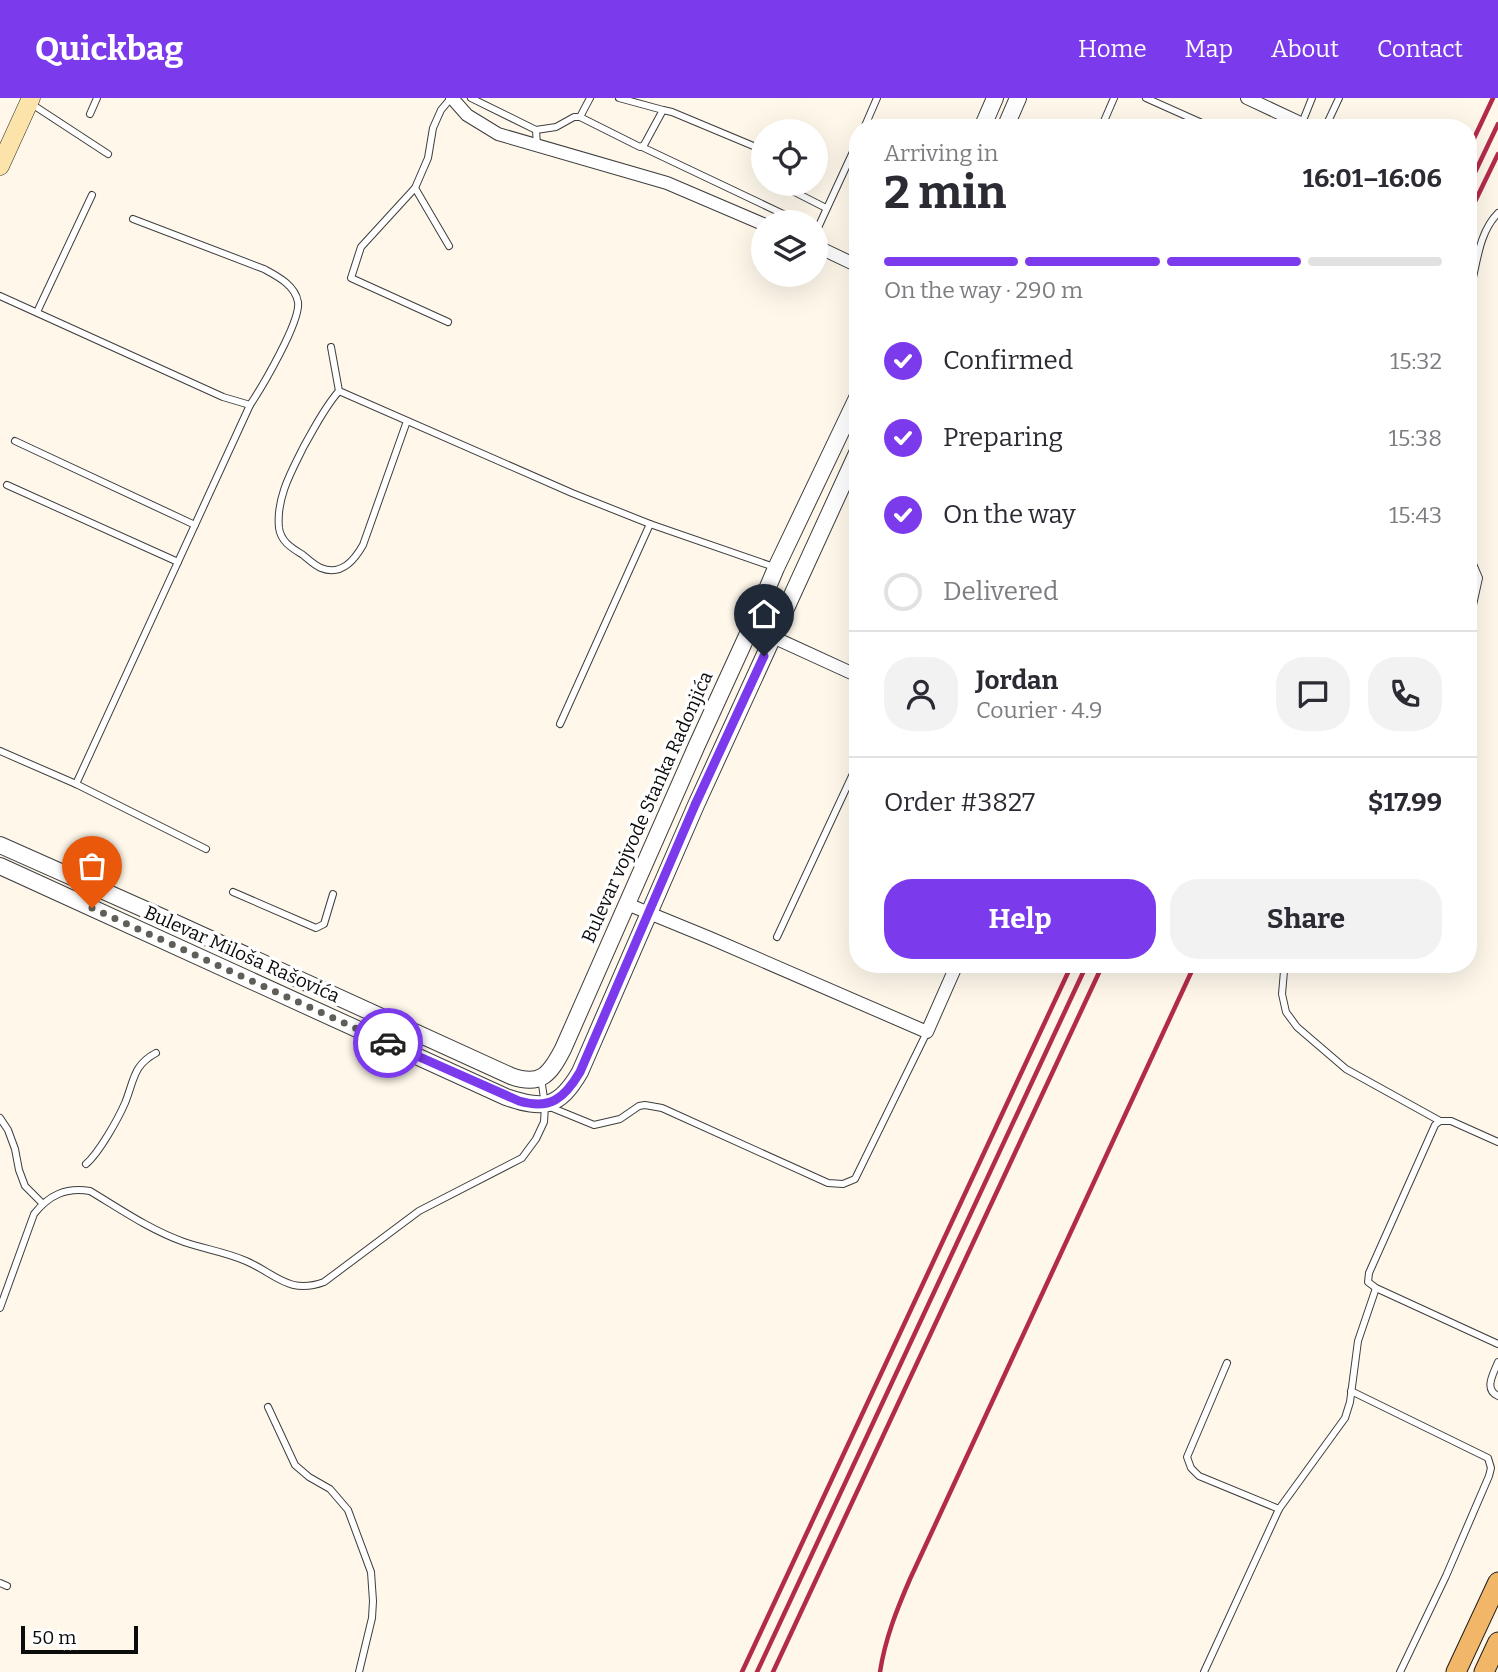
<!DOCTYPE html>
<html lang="en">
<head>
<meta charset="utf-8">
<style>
  :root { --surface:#fff; --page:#f2f2f3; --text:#2b2b33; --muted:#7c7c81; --line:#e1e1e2; --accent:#7c3aed }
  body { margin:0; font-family:Bitter,serif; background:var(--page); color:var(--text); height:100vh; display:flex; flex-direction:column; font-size:26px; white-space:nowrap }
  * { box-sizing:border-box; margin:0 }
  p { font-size:23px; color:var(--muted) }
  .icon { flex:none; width:38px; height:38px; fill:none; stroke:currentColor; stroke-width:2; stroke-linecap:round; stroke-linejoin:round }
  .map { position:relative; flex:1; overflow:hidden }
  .sheet { position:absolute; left:849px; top:21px; width:628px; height:854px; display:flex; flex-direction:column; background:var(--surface); border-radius:28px; box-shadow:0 7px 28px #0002 }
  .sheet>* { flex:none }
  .controls { position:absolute; left:751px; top:21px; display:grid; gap:14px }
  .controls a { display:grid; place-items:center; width:77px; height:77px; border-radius:50%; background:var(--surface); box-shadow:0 7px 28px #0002; font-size:35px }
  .scale { position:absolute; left:21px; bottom:18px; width:117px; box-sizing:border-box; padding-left:7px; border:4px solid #0b0b0b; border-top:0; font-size:19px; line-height:24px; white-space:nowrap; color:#0b0b0b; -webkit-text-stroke:5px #fff; paint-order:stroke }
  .pin { position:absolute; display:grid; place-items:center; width:60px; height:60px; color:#fff; margin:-72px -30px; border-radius:50% 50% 50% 0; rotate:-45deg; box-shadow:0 0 7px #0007 }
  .pin .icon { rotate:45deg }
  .courier { position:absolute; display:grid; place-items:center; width:70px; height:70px; margin:-35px; border:5px solid #7c3aed; border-radius:50%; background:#fff; color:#222; box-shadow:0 2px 9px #0007 }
  .headline em { font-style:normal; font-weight:700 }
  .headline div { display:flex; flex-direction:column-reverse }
  .headline { display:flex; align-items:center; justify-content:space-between; height:119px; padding:0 35px }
  h1 { font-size:46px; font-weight:700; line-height:52px }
  .bar { display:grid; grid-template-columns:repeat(4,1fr); gap:10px 7px; align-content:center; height:84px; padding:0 35px }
  .bar i { height:9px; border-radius:5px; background:var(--line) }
  .bar .on { background:var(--accent) }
  .bar p { grid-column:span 4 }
  .line { display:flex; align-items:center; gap:18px; padding:0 35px; border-top:2px solid var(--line) }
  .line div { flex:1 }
  .round { display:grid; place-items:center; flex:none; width:74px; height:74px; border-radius:28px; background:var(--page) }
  ol { padding:0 35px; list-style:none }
  li { display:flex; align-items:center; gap:21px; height:77px }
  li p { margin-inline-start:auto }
  li .icon { padding:7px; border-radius:50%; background:var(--accent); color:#fff; stroke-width:4 }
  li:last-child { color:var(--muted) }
  li i { width:38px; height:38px; border:4px solid var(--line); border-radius:50% }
  .cta { display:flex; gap:14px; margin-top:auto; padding:14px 35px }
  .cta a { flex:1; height:80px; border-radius:28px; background:var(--accent); color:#fff; font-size:28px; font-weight:700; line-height:80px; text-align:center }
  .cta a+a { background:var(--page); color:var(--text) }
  header { display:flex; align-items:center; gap:42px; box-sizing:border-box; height:98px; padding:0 35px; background:var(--accent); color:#fff }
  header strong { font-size:33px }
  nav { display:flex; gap:38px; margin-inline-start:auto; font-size:24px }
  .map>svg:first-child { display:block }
</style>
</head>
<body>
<header>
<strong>Quickbag</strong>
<nav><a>Home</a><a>Map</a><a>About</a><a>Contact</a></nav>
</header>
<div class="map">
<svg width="1498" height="1574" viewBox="0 0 1498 1574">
  <rect width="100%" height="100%" fill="#fef7ea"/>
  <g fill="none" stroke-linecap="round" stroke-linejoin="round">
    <defs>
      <g id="service">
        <path d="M471 0 536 32 537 48"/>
        <path d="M619 0 663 12"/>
        <path d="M1146 0 1213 30"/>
        <path d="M30 5 108 56"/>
        <path d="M90 16 97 0"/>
        <path d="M580 19 590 0"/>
        <path d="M1302 25 1312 0"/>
        <path d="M864 30 877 0"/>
        <path d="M1101 30 1114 0"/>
        <path d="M1325 30 1339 0"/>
        <path d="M536 32 556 29 574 19H580L640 49 644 47 663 12 672 14 763 52"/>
        <path d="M642 49 800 124"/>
        <path d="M779 86 826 110"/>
        <path d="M415 90 361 149 351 180 448 224"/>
        <path d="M816 134 858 43"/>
        <path d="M449 148 415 90 428 60 433 30 441 12 451 0"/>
        <path d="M0 198 223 299 250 307C262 289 301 223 298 204 295 187 277 178 264 171L133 121"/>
        <path d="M1468 199C1477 171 1477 136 1498 115"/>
        <path d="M37 214 92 97"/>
        <path d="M331 249 339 293 572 395 650 426 774 469"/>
        <path d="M339 293C324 310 315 329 304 348 291 374 276 400 279 430 281 444 292 450 303 457 308 461 314 467 321 470 341 478 354 463 363 447L407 323"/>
        <path d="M15 343 195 427"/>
        <path d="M7 387 178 464"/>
        <path d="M1468 454 1479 480 1471 516 1468 519"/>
        <path d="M560 626 650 426"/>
        <path d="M0 653 76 686 206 751"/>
        <path d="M76 686 250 307"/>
        <path d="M233 794 316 830 324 826 333 796"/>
        <path d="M777 839 858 665"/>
        <path d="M1287 866 1284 873 1282 896 1286 914 1297 929 1346 971 1440 1023"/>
        <path d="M550 1009 594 1027 620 1021 639 1008 645 1007 662 1010 828 1085 843 1086 855 1081 927 934"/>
        <path d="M0 1020 8 1032 15 1051 19 1072 25 1088 42 1105"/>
        <path d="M1498 1044 1451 1023H1440L1435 1027 1369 1175 1368 1184 1376 1190 1498 1246"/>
        <path d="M86 1066C99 1055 118 1021 125 1005 134 983 133 967 156 955"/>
        <path d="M0 1210 34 1116C49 1097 66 1089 90 1093 120 1111 150 1132 184 1144 204 1151 226 1154 246 1163 276 1176 289 1197 324 1184L419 1113 522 1060 536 1041 544 1024 545 1007 541 980"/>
        <path d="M1498 1264C1494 1275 1483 1291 1498 1298"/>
        <path d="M1227 1265 1187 1359 1191 1370 1199 1378 1279 1411"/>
        <path d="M1351 1293 1488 1360 1491 1370 1489 1378 1446 1478 1400 1574"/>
        <path d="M268 1309 295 1367 309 1379 330 1391 348 1412 371 1474 373 1503 372 1520 359 1574"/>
        <path d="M0 1485 7 1488"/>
        <path d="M1204 1574 1279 1411 1345 1320 1350 1304 1358 1243 1376 1190"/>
      </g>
      <g id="minor">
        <path d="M452 0 467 17 498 36 667 85 763 126"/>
        <path d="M1247 0 1311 30"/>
        <path d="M816 148 858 168"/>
        <path d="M751 529 858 578"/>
        <path d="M627 806 710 840 927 934 957 866"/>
      </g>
      <g id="tertiary">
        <path d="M982 30 995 0"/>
        <path d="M1005 30 1018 0"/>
        <path d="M0 747 171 823 511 978C541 989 550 976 563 951L697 647 751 529 776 470 858 298"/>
        <path d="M0 768 506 999C544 1012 559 1010 580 974L696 707 858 353"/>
      </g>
      <path id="secondary" d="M0 68 31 0"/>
      <g id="primary">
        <path d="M1456 1574 1498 1484"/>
        <path d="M1484 1574 1498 1544"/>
      </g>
    </defs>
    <use href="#service" stroke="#3e3e3e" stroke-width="8"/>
    <use href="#minor" stroke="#3e3e3e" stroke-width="14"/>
    <use href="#tertiary" stroke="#3e3e3e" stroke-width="18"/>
    <use href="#secondary" stroke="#2d2d2d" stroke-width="19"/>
    <use href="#primary" stroke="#1c1c1c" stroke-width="21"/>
    <use href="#service" stroke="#fff" stroke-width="6"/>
    <use href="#minor" stroke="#fff" stroke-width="12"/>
    <use href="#tertiary" stroke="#fff" stroke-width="16"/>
    <use href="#secondary" stroke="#fbe3a9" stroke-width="18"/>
    <use href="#primary" stroke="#f1b667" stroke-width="19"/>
    <g stroke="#b32b4b" stroke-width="4.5">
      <path d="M1468 53 1493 0"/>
      <path d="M1468 89 1498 26"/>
      <path d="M1468 118 1498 56"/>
      <path d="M742 1574 1072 866"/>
      <path d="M757 1574 1087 866"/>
      <path d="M773 1574 1103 866"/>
      <path d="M880 1574C885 1541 897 1511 910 1481L1195 866"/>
    </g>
  </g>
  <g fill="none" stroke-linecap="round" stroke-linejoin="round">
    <path stroke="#605e59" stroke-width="7" stroke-dasharray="0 12.6" d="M92 810 388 945"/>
    <path stroke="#7c3aed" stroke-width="9" d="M388 945 519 1003C550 1012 564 1001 580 974L695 707 764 558"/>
  </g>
  <g text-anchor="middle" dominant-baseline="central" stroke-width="7" stroke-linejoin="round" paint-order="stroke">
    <g font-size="19" fill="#0b0b0b" stroke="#fff">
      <text transform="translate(647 709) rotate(-66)">Bulevar vojvode Stanka Radonjića</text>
      <text transform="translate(242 856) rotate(24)">Bulevar Miloša Rašovića</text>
    </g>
  </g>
</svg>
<div class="controls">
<a><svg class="icon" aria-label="locate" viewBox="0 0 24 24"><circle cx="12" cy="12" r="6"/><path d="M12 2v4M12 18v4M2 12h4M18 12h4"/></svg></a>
<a><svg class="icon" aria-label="layers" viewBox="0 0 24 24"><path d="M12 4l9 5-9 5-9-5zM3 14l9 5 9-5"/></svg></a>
</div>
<div class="scale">50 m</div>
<div class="pin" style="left:92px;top:810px;background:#ea580c"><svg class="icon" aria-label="bag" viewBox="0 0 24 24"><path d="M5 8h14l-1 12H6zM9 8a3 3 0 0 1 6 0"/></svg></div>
<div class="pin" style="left:764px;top:558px;background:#1f2937"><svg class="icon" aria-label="home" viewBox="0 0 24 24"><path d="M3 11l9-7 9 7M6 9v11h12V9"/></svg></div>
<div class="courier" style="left:388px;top:945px"><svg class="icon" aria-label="car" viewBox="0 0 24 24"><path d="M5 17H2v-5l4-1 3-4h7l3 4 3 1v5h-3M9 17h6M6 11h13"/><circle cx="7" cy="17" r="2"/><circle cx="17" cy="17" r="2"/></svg></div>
<section class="sheet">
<div class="headline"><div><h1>2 min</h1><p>Arriving in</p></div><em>16:01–16:06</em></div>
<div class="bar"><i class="on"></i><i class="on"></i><i class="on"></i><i></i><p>On the way · 290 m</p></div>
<ol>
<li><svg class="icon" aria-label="check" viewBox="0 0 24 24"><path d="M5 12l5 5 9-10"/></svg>Confirmed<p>15:32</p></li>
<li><svg class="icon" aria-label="check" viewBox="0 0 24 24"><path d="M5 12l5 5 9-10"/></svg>Preparing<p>15:38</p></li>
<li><svg class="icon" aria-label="check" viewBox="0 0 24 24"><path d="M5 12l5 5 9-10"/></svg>On the way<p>15:43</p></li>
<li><i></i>Delivered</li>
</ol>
<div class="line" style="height:126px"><a class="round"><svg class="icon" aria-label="person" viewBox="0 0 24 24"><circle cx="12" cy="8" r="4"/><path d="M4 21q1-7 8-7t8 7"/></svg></a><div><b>Jordan</b><p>Courier · 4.9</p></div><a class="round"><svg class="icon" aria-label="chat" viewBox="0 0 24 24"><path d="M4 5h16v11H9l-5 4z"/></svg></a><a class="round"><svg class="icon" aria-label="phone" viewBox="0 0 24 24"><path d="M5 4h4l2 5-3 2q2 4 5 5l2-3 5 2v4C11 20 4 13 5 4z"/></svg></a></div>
<div class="line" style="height:91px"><div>Order #3827</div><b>$17.99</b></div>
<div class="cta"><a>Help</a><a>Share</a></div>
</section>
</div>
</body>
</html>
